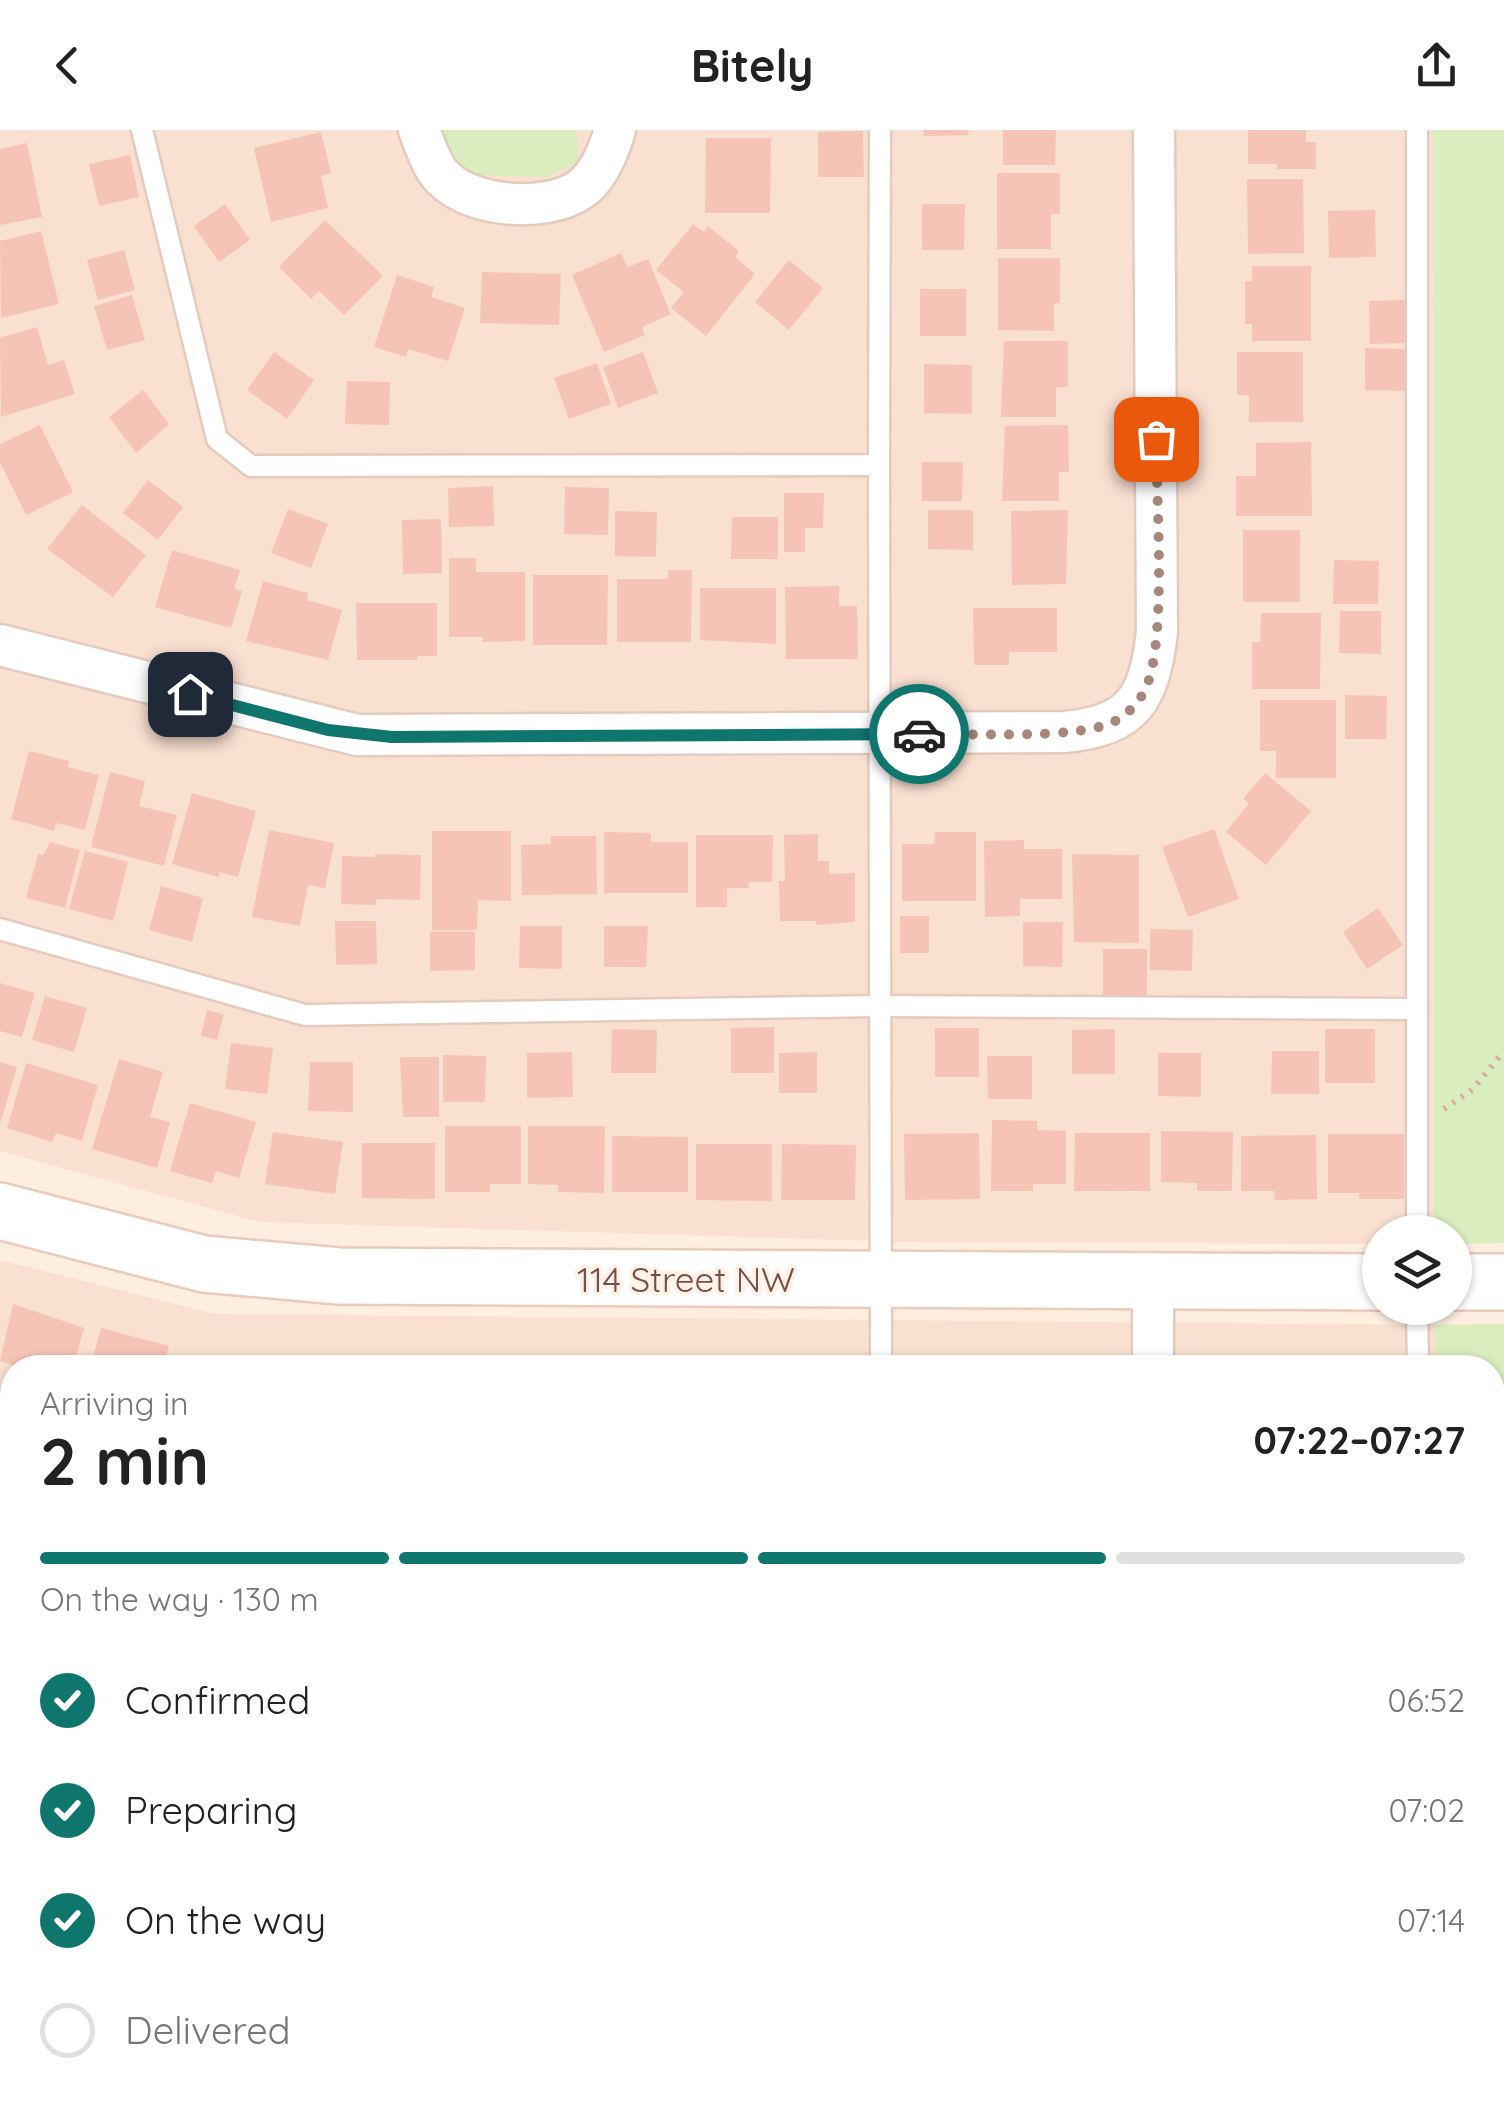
<!DOCTYPE html>
<html lang="en">
<head>
<meta charset="utf-8">
<style>
  :root { --surface:#fff; --page:#f6f6f6; --text:#222; --muted:#767676; --line:#e0e0e0; --accent:#0f766e }
  body { margin:0; font-family:Quicksand,sans-serif; background:var(--page); color:var(--text); height:100vh; display:flex; flex-direction:column; font-size:38px; white-space:nowrap }
  * { box-sizing:border-box; margin:0 }
  p { font-size:32px; color:var(--muted) }
  .icon { flex:none; width:55px; height:55px; fill:none; stroke:currentColor; stroke-width:2; stroke-linecap:round; stroke-linejoin:round }
  .map { position:relative; flex:1; overflow:hidden }
  .sheet { position:absolute; left:0px; top:1225px; width:1505px; height:752px; display:flex; flex-direction:column; background:var(--surface); border-radius:40px 40px 0 0; box-shadow:0 2px 8px #0004 }
  .sheet>* { flex:none }
  .tools { position:absolute; left:1362px; top:1085px; display:grid; gap:20px }
  .tools a { display:grid; place-items:center; width:110px; height:110px; border-radius:50%; background:var(--surface); box-shadow:0 2px 8px #0004; font-size:50px }
  .pin { position:absolute; display:grid; place-items:center; width:85px; height:85px; color:#fff; margin:-42px; border-radius:20px; box-shadow:0 5px 15px #0006 }
  .courier { position:absolute; display:grid; place-items:center; width:100px; height:100px; margin:-50px; border:8px solid #0f766e; border-radius:50%; background:#fff; color:#222; box-shadow:0 2px 12px #0007 }
  .summary em { font-style:normal; font-weight:700 }
  .summary div { display:flex; flex-direction:column-reverse }
  .summary { display:flex; align-items:center; justify-content:space-between; height:170px; padding:0 40px }
  h1 { font-size:65px; font-weight:700; line-height:75px }
  .bar { display:grid; grid-template-columns:repeat(4,1fr); gap:15px 10px; align-content:center; height:120px; padding:0 40px }
  .bar i { height:12px; border-radius:8px; background:var(--line) }
  .bar .selected { background:var(--accent) }
  .bar p { grid-column:span 4 }
  ol { padding:0 40px; list-style:none }
  li { display:flex; align-items:center; gap:30px; height:110px }
  li p { margin-inline-start:auto }
  li .icon { padding:10px; border-radius:50%; background:var(--accent); color:#fff; stroke-width:4 }
  li:last-child { color:var(--muted) }
  li i { width:55px; height:55px; border:5px solid var(--line); border-radius:50% }
  header { display:flex; justify-content:space-between; align-items:center; height:130px; padding:0 40px; background:var(--surface); font-size:45px; font-weight:700 }
  .map>svg:first-child { display:block }
</style>
</head>
<body>
<header><svg class="icon" aria-label="back" viewBox="0 0 24 24"><path d="M15 5l-7 7 7 7"/></svg>Bitely<svg class="icon" aria-label="share" viewBox="0 0 24 24"><path d="M12 15V3M7 8l5-5 5 5M5 13v7h14v-7"/></svg></header>
<div class="map">
<svg width="1504" height="1977" viewBox="0 0 1504 1977">
  <rect width="100%" height="100%" fill="#feeee0"/>
  <g fill="#f9e0d1">
    <path d="M0 0H1433L1434 1102H1380V1114L907 1112 260 1092 0 1021Z"/>
    <path d="M0 1130 215 1184 1435 1195V1238H12V1965H1436V1977H0Z"/>
  </g>
  <g fill="#d9edbe">
    <path d="M432 0H577L578 32 547 47 466 45 433 6Z"/>
    <path d="M1433 0H1504V1113L1455 1114V1102H1434Z"/>
    <path d="M1504 1194V1977H1436V1965H1492V1238L1435 1237V1195Z"/>
  </g>
  <g fill="#f6c4b6">
    <path d="M923 0H968L969 5 924 6Z"/>
    <path d="M1003 0H1056L1055 35H1003Z"/>
    <path d="M1248 0H1306V12H1316V39H1277V34H1248Z"/>
    <path d="M863 1 864 47H818V2Z"/>
    <path d="M321 2 331 43 321 46 328 78 271 92 254 18Z"/>
    <path d="M706 8H771L770 83H705Z"/>
    <path d="M27 13 42 87 0 95V19Z"/>
    <path d="M130 25 139 67 99 76 89 34Z"/>
    <path d="M997 43H1060V84H1051V119H997Z"/>
    <path d="M1247 49H1303L1304 123 1248 124Z"/>
    <path d="M225 74 250 110 219 132 194 96Z"/>
    <path d="M922 74H965L964 120H922Z"/>
    <path d="M1375 80 1376 127 1329 128 1328 81Z"/>
    <path d="M325 90 383 146 344 185 319 161 311 169 279 137Z"/>
    <path d="M693 94 704 102 708 96 739 121 735 127 755 144 706 206 671 178 684 162 656 140Z"/>
    <path d="M41 101 59 174 1 188 0 111Z"/>
    <path d="M124 120 135 160 98 170 87 130Z"/>
    <path d="M621 123 628 137 648 129 671 184 642 197 645 205 604 222 572 145Z"/>
    <path d="M998 128H1060V173H1054V201L998 200Z"/>
    <path d="M789 130 823 158 789 200 755 172Z"/>
    <path d="M1252 136H1311V211H1252V194H1245V151H1252Z"/>
    <path d="M482 142 561 144 559 195 480 193Z"/>
    <path d="M397 145 434 157 431 167 465 178 448 231 408 219 406 227 374 217Z"/>
    <rect x="920" y="159" width="46" height="47"/>
    <path d="M132 165 145 210 107 220 94 176Z"/>
    <path d="M1407 170V213L1370 214 1369 171Z"/>
    <path d="M37 197 48 235 64 230 75 264 1 287 0 208Z"/>
    <path d="M1004 211H1068V257H1056V287H1001Z"/>
    <path d="M1365 218 1409 219 1408 261 1365 260Z"/>
    <path d="M274 222 314 250 287 289 247 260Z"/>
    <path d="M643 222 658 263 618 278 603 237Z"/>
    <path d="M1237 222H1303V292H1249V265H1237Z"/>
    <path d="M597 233 611 274 569 289 554 248Z"/>
    <path d="M924 234 972 235V284L924 283Z"/>
    <path d="M347 251 390 252 389 295 345 294Z"/>
    <path d="M143 260 169 294 136 323 109 287Z"/>
    <path d="M40 295 73 362 26 385 0 332V314Z"/>
    <path d="M1068 295 1069 342H1059V371H1002L1005 296Z"/>
    <path d="M1311 312 1312 386H1236V346H1256V313Z"/>
    <path d="M922 332H963L962 371H922Z"/>
    <path d="M148 350 183 377 158 410 123 383Z"/>
    <path d="M493 356 494 396 449 397 448 358Z"/>
    <path d="M565 357 609 358 608 405 564 404Z"/>
    <path d="M784 363H824L823 398H805V422H784Z"/>
    <path d="M82 375 146 425 113 467 47 419Z"/>
    <path d="M288 379 328 394 311 438 271 423Z"/>
    <path d="M928 380H973V420L928 419Z"/>
    <path d="M1068 380 1066 454 1012 455 1011 381Z"/>
    <path d="M615 381 657 382 656 427 615 426Z"/>
    <path d="M732 387H778V429H731Z"/>
    <path d="M441 389 442 443 403 444 402 390Z"/>
    <rect x="1243" y="400" width="57" height="72"/>
    <path d="M172 420 240 440 234 459 242 461 231 498 155 477Z"/>
    <path d="M449 428H476V442H525V511L483 512V507H449Z"/>
    <path d="M1334 430 1379 431 1378 474H1333Z"/>
    <path d="M668 440H692L691 512H617V449H668Z"/>
    <path d="M533 445H608L607 515H533Z"/>
    <path d="M263 451 308 463 307 470 342 480 328 530 246 511Z"/>
    <path d="M839 456V476H857L858 529H786L785 457Z"/>
    <path d="M700 458H776V514L700 510Z"/>
    <path d="M356 473H437V526H417V530H357Z"/>
    <path d="M973 478H1057V522H1009V535H974Z"/>
    <path d="M1340 481H1381V524L1339 523Z"/>
    <path d="M1261 483H1321L1320 559H1252V512H1260Z"/>
    <path d="M1345 565 1387 566 1386 609H1345Z"/>
    <path d="M1260 570H1336V648H1276V621H1260Z"/>
    <path d="M29 621 69 631 68 637 99 645 85 700 56 693 54 701 11 689Z"/>
    <path d="M110 642 145 651 139 676 177 685 164 736 91 717Z"/>
    <path d="M1265 643 1311 681 1266 735 1226 702 1249 673 1243 669Z"/>
    <path d="M192 663 256 681 238 747 220 742 218 747 172 734Z"/>
    <path d="M1214 699 1239 769 1188 787 1162 717Z"/>
    <path d="M269 700 334 713 325 758 308 755 300 796 252 787Z"/>
    <path d="M432 701H511V771L478 770 477 800H432Z"/>
    <path d="M604 702 651 703V712H688V763H604Z"/>
    <path d="M935 702H976V771H902V714H934Z"/>
    <path d="M818 704V731H829V744L855 743V792L816 795V791H780L779 751H785L784 705Z"/>
    <path d="M696 705H773L772 752H749V758H727V777H696Z"/>
    <path d="M551 706H596L597 764 522 765 521 715 551 714Z"/>
    <path d="M1024 710V719H1062V769H1020V786L985 787 984 711Z"/>
    <path d="M50 712 80 720 65 778 26 768 38 724 43 725Z"/>
    <path d="M85 721 128 732 113 791 69 779Z"/>
    <path d="M375 724 421 725 420 770 376 769V775L341 774 342 726 375 727Z"/>
    <path d="M1072 724 1139 725V813L1074 812Z"/>
    <path d="M161 756 203 768 192 812 149 800Z"/>
    <path d="M1378 778 1403 815 1367 839 1343 802Z"/>
    <rect x="900" y="786" width="29" height="37"/>
    <path d="M335 791H376L377 834 336 835Z"/>
    <path d="M1023 792H1063L1062 837 1023 836Z"/>
    <path d="M520 796H562V839L519 838Z"/>
    <path d="M604 796H648L646 837H604Z"/>
    <path d="M1150 799 1193 800 1192 841 1150 840Z"/>
    <path d="M430 802H475V840L430 841Z"/>
    <rect x="1103" y="819" width="44" height="46"/>
    <path d="M0 853 35 863 22 907 0 901Z"/>
    <path d="M45 866 87 878 74 922 32 910Z"/>
    <path d="M207 880 224 884 217 910 201 906Z"/>
    <path d="M774 897V943H731V898Z"/>
    <rect x="935" y="898" width="44" height="49"/>
    <path d="M612 899 657 900 656 943H611Z"/>
    <path d="M1115 899V944H1072V900Z"/>
    <rect x="1325" y="899" width="50" height="54"/>
    <path d="M231 913 273 918 267 964 225 959Z"/>
    <path d="M1272 921H1319V964H1271Z"/>
    <path d="M572 922 573 967 527 968V923Z"/>
    <path d="M817 922V963H779V923Z"/>
    <path d="M1158 923H1201V967L1158 966Z"/>
    <path d="M443 925 486 926 485 972H443Z"/>
    <path d="M987 926H1032V969H988Z"/>
    <path d="M400 927H439V987H403Z"/>
    <path d="M119 929 163 942 150 987 170 992 157 1038 92 1019Z"/>
    <path d="M0 932 17 937 1 991H0Z"/>
    <path d="M310 932H353V982L308 981Z"/>
    <path d="M26 933 98 955 82 1011 56 1003 52 1012 7 998Z"/>
    <path d="M190 973 256 992 239 1048 216 1041 212 1053 170 1041Z"/>
    <path d="M992 990 1037 991V1000L1066 1001V1054H1033V1061H991Z"/>
    <path d="M445 996H521V1054H490V1062H445Z"/>
    <path d="M528 996H605L604 1063 558 1062V1055L528 1054Z"/>
    <path d="M1161 1001 1233 1002 1232 1061H1197V1053L1161 1052Z"/>
    <path d="M273 1002 343 1012 335 1064 265 1054Z"/>
    <path d="M979 1003 980 1069 905 1070 904 1004Z"/>
    <path d="M1075 1003H1150V1061H1074Z"/>
    <path d="M1328 1004H1404V1069H1359V1063H1328Z"/>
    <path d="M1316 1005 1317 1069 1275 1070 1274 1061H1241V1006Z"/>
    <path d="M612 1006 688 1007V1062H612Z"/>
    <path d="M362 1013H435V1069L362 1068Z"/>
    <path d="M696 1014H772V1071L696 1070Z"/>
    <path d="M782 1014 856 1015 855 1070H781Z"/>
    <path d="M13 1174 84 1198 73 1238H24L0 1231Z"/>
    <path d="M101 1198 169 1216 163 1238H90Z"/>
    <path d="M184 1230 211 1236V1238H183Z"/>
    <path d="M227 1230 253 1236V1238H225Z"/>
    <rect x="1365" y="1231" width="44" height="7"/>
    <rect x="1265" y="1234" width="65" height="4"/>
    <path d="M11 1535H12V1562L4 1560Z"/>
    <path d="M0 1724 12 1728V1752L3 1783 0 1782Z"/>
    <path d="M714 1973 715 1977H678V1974Z"/>
  </g>
  <g fill="none" stroke-linecap="round" stroke-linejoin="round">
    <defs>
      <g id="lane">
        <path d="M142 0 217 309 251 336 879 335 880 0"/>
        <path d="M1417 0V1102"/>
        <path d="M879 335 881 1238"/>
        <path d="M0 799 305 885 880 876 1417 879"/>
        <path d="M1417 1178 1418 1238"/>
        <path d="M0 1365 12 1369"/>
        <path d="M270 1965V1977"/>
        <path d="M882 1965V1977"/>
        <path d="M1427 1977V1965"/>
      </g>
      <g id="street">
        <path d="M419 0C424 13 430 31 438 42 464 78 547 84 581 59 598 47 609 20 615 0"/>
        <path d="M0 515 357 605 1065 602C1134 595 1149 569 1157 502L1154 0"/>
        <path d="M1153 1151V1238"/>
        <path d="M0 1639 12 1642"/>
        <path d="M35 1977 39 1965"/>
        <path d="M1156 1977V1965"/>
      </g>
      <g id="secondary">
        <path d="M0 1081 204 1134 339 1146 1380 1152"/>
        <path d="M1455 1152H1504"/>
      </g>
    </defs>
    <use href="#lane" stroke="#e5cabe" stroke-width="25"/>
    <use href="#street" stroke="#e5cabe" stroke-width="45"/>
    <use href="#secondary" stroke="#ebc9bb" stroke-width="60"/>
    <path stroke="#dba799" stroke-width="6" stroke-dasharray="2.5 8" stroke-linecap="butt" d="M1444 979 1473 959 1504 921"/>
    <use href="#lane" stroke="#fff" stroke-width="20"/>
    <use href="#street" stroke="#fff" stroke-width="40"/>
    <use href="#secondary" stroke="#fff" stroke-width="55"/>
  </g>
  <g fill="none" stroke-linecap="round" stroke-linejoin="round">
    <path stroke="#a7867b" stroke-width="10" stroke-dasharray="0 18" d="M919 604C966 603 1072 610 1111 593 1125 587 1136 576 1144 562 1168 518 1156 365 1156 309"/>
    <path stroke="#0f766e" stroke-width="12" d="M190 564 328 600 392 607 919 604"/>
  </g>
  <g text-anchor="middle" dominant-baseline="central" stroke-width="8" stroke-linejoin="round" paint-order="stroke">
    <g font-size="35" fill="#784e45" stroke="#fff2e9">
      <text x="686" y="1149">114 Street NW</text>
    </g>
  </g>
</svg>
<div class="tools">
<a><svg class="icon" aria-label="layers" viewBox="0 0 24 24"><path d="M12 4l9 5-9 5-9-5zM3 14l9 5 9-5"/></svg></a>
</div>
<div class="pin" style="left:1156px;top:309px;background:#ea580c"><svg class="icon" aria-label="bag" viewBox="0 0 24 24"><path d="M5 8h14l-1 12H6zM9 8a3 3 0 0 1 6 0"/></svg></div>
<div class="pin" style="left:190px;top:564px;background:#1f2937"><svg class="icon" aria-label="home" viewBox="0 0 24 24"><path d="M3 11l9-7 9 7M6 9v11h12V9"/></svg></div>
<div class="courier" style="left:919px;top:604px"><svg class="icon" aria-label="car" viewBox="0 0 24 24"><path d="M5 17H2v-5l4-1 3-4h7l3 4 3 1v5h-3M9 17h6M6 11h13"/><circle cx="7" cy="17" r="2"/><circle cx="17" cy="17" r="2"/></svg></div>
<section class="sheet">
<div class="summary"><div><h1>2 min</h1><p>Arriving in</p></div><em>07:22–07:27</em></div>
<div class="bar"><i class="selected"></i><i class="selected"></i><i class="selected"></i><i></i><p>On the way · 130 m</p></div>
<ol>
<li><svg class="icon" aria-label="check" viewBox="0 0 24 24"><path d="M5 12l5 5 9-10"/></svg>Confirmed<p>06:52</p></li>
<li><svg class="icon" aria-label="check" viewBox="0 0 24 24"><path d="M5 12l5 5 9-10"/></svg>Preparing<p>07:02</p></li>
<li><svg class="icon" aria-label="check" viewBox="0 0 24 24"><path d="M5 12l5 5 9-10"/></svg>On the way<p>07:14</p></li>
<li><i></i>Delivered</li>
</ol>
</section>
</div>
</body>
</html>
